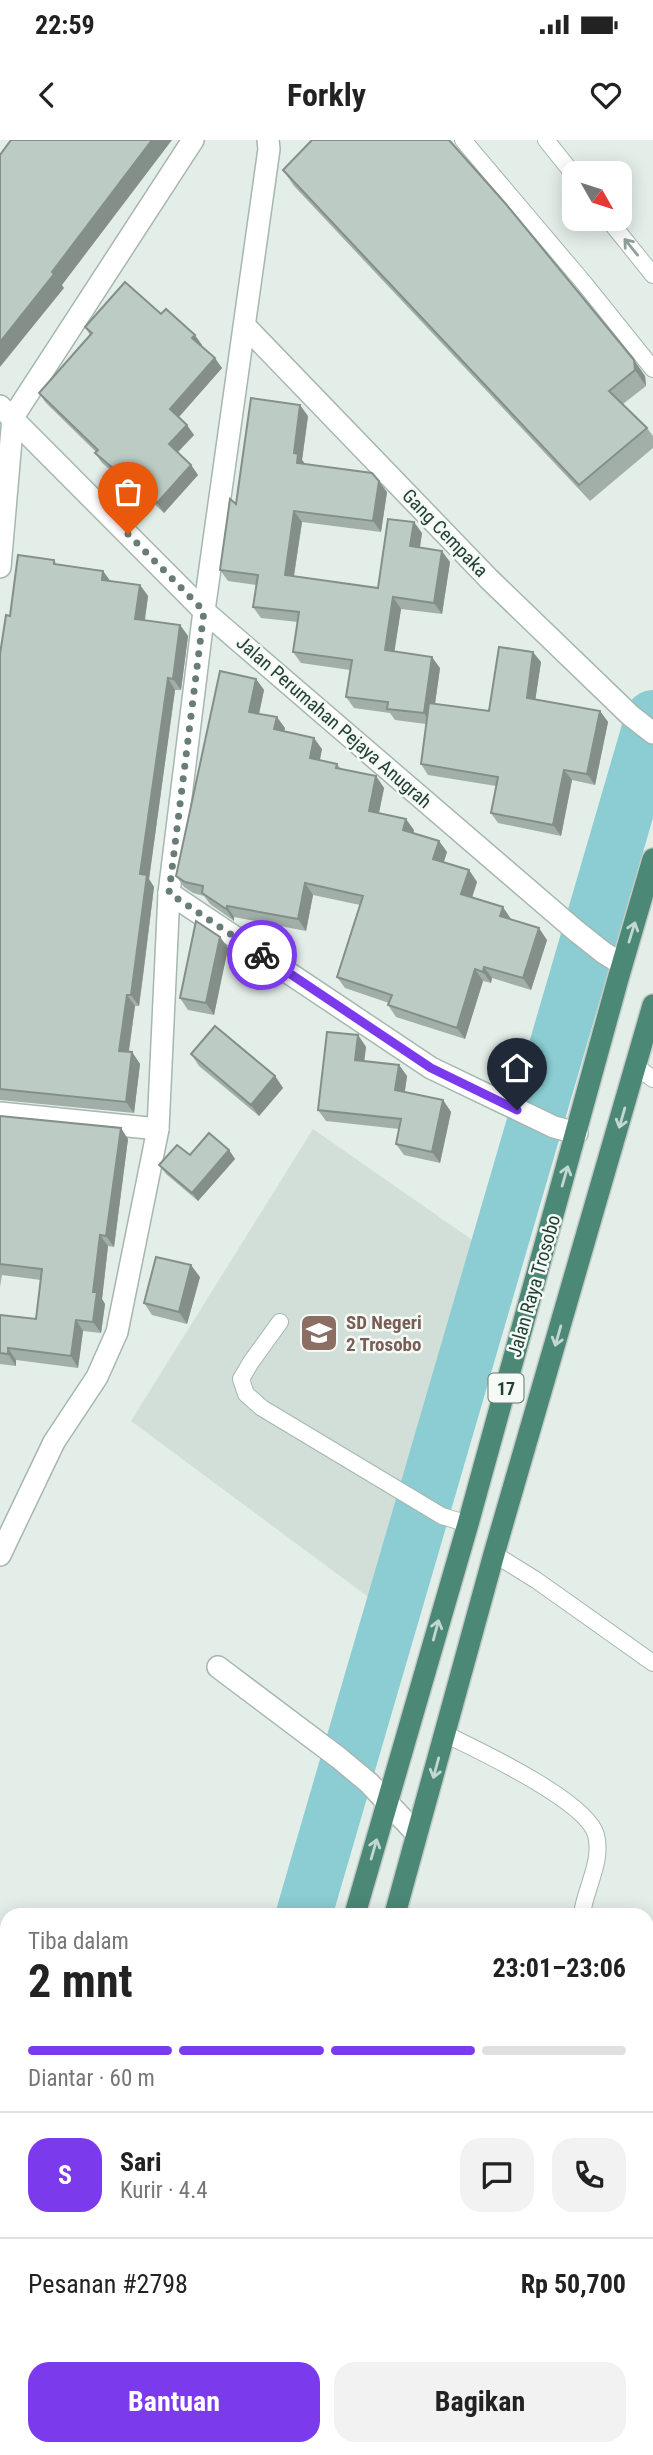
<!DOCTYPE html>
<html lang="id">
<head>
<meta charset="utf-8">
<style>
  :root { --surface:#fff; --page:#f2f2f2; --text:#222; --muted:#767676; --line:#e0e0e0; --accent:#7c3aed }
  body { margin:0; font-family:"Roboto Condensed",sans-serif; background:var(--page); color:var(--text); height:100vh; display:flex; flex-direction:column; font-size:26px; white-space:nowrap }
  * { box-sizing:border-box; margin:0 }
  p { font-size:23px; color:var(--muted) }
  .icon { flex:none; width:38px; height:38px; fill:none; stroke:currentColor; stroke-width:2; stroke-linecap:round; stroke-linejoin:round }
  .map { position:relative; flex:1; overflow:hidden }
  .panel { position:absolute; left:0px; top:1768px; width:654px; height:548px; display:flex; flex-direction:column; background:var(--surface); border-radius:21px 21px 0 0; box-shadow:0 4px 18px #0003 }
  .panel>* { flex:none }
  .needle { width:46px; rotate:129deg }
  .tools { position:absolute; left:562px; top:21px; display:grid; gap:14px }
  .tools a { display:grid; place-items:center; width:70px; height:70px; border-radius:14px; background:var(--surface); box-shadow:0 4px 18px #0003; font-size:35px }
  .pin { position:absolute; display:grid; place-items:center; width:60px; height:60px; color:#fff; margin:-72px -30px; border-radius:50% 50% 50% 0; rotate:-45deg; box-shadow:0 0 7px #0007 }
  .pin .icon { rotate:45deg }
  .courier { position:absolute; display:grid; place-items:center; width:70px; height:70px; margin:-35px; border:5px solid #7c3aed; border-radius:50%; background:#fff; color:#222; box-shadow:0 2px 9px #0007 }
  .overview em { font-style:normal; font-weight:700 }
  .overview div { display:flex; flex-direction:column-reverse }
  .overview { display:flex; align-items:center; justify-content:space-between; height:119px; padding:0 28px }
  h1 { font-size:46px; font-weight:700; line-height:52px }
  .bar { display:grid; grid-template-columns:repeat(4,1fr); gap:10px 7px; align-content:center; height:84px; padding:0 28px }
  .bar i { height:9px; border-radius:5px; background:var(--line) }
  .bar .active { background:var(--accent) }
  .bar p { grid-column:span 4 }
  .line { display:flex; align-items:center; gap:18px; padding:0 28px; border-top:2px solid var(--line) }
  .line div { flex:1 }
  .round { display:grid; place-items:center; flex:none; width:74px; height:74px; border-radius:21px; background:var(--page) }
  .cta { display:flex; gap:14px; margin-top:auto; padding:14px 28px }
  .cta a { flex:1; height:80px; border-radius:21px; background:var(--accent); color:#fff; font-size:28px; font-weight:700; line-height:80px; text-align:center }
  .cta a+a { background:var(--page); color:var(--text) }
  .status { display:flex; justify-content:space-between; align-items:center; height:49px; padding:0 35px; background:var(--surface); direction:ltr }
  .status svg { height:19px; fill:currentColor }
  header { display:flex; justify-content:space-between; align-items:center; height:91px; padding:0 28px; background:var(--surface); font-size:32px; font-weight:700 }
  .map>svg:first-child { display:block }
</style>
</head>
<body>
<div class="status"><b>22:59</b><svg viewBox="0 0 49 12"><path d="M0 12V9h3v3zM5 12V6h3v6zM10 12V3h3v9zM15 12V0h3v12zM26 1h20v11H26zM47 4h2v5h-2z"/></svg></div>
<header><svg class="icon" aria-label="back" viewBox="0 0 24 24"><path d="M15 5l-7 7 7 7"/></svg>Forkly<svg class="icon" aria-label="heart" viewBox="0 0 24 24"><path d="M12 20l-8-8c-3-5 5-10 8-4 3-6 11-1 8 4z"/></svg></header>
<div class="map">
<svg width="653" height="2315" viewBox="0 0 653 2315">
  <rect width="100%" height="100%" fill="#e4eee9"/>
  <path fill="#d2ded8" d="M313 989 478 1104 371 1459 131 1281Z"/>
  <g fill="none" stroke-linecap="round" stroke-linejoin="round">
    <g stroke="#8bcdd3" stroke-width="56">
      <path d="M304 1774 653 578"/>
      <path d="M147 2315 148 2308"/>
    </g>
    <defs>
      <g id="service">
        <path d="M463 0 584 143 653 229"/>
        <path d="M546 0 574 35"/>
        <path d="M608 79 653 135"/>
        <path d="M637 927 653 939"/>
        <path d="M280 1182 251 1222 241 1239 246 1254 262 1268 442 1376 468 1384"/>
        <path d="M494 1414 536 1440 653 1523"/>
        <path d="M445 1594C478 1610 587 1661 596 1695 603 1721 585 1749 582 1774"/>
        <path d="M640 2308 647 2315"/>
        <path d="M405 2315 413 2308"/>
      </g>
      <g id="minor">
        <path d="M245 186 489 439 630 575 653 593"/>
        <path d="M0 266 204 471 575 790 604 813 622 824"/>
        <path d="M0 427 13 277 193 0"/>
        <path d="M169 753 431 928 554 987 577 993"/>
        <path d="M0 973 158 989"/>
        <path d="M0 1415 54 1302 97 1237 117 1192 158 989 169 753 204 471 269 9 268 0"/>
        <path d="M218 1527 339 1618 369 1643 417 1694"/>
        <path d="M572 2308 578 2315"/>
      </g>
      <g id="trunk">
        <path d="M355 1774 468 1384 618 839 653 719"/>
        <path d="M395 1774 494 1414 653 865"/>
        <path d="M200 2315 202 2308"/>
        <path d="M244 2315 246 2308"/>
      </g>
    </defs>
    <use href="#service" stroke="#a6b6b0" stroke-width="18"/>
    <use href="#minor" stroke="#a6b6b0" stroke-width="24"/>
    <use href="#trunk" stroke="#c1cac7" stroke-width="24"/>
    <use href="#service" stroke="#fff" stroke-width="16"/>
    <use href="#minor" stroke="#fff" stroke-width="21"/>
    <use href="#trunk" stroke="#4b8876" stroke-width="21"/>
  </g>
  <g fill="#a2afa9">
    <path d="M283 30 634 220 645 236 646 246 623 264 647 288 653 296V308L590 361 294 46Z"/>
    <path d="M161 174 202 205 201 206 222 228 179 277 194 295 178 312 191 325 198 335 164 373 142 353 140 355 102 323 95 313 96 312 46 263 39 253 90 195 85 187Z"/>
    <path d="M308 276 302 320 305 324 387 352 381 392 302 382 294 437 378 448 422 393 420 408 450 422 442 474 401 469 394 511 440 528 435 564 489 571 541 522 535 559 600 571 608 582 595 645 572 640 561 696 498 683 491 673 496 646 428 635 421 624 426 584 395 580 390 573 354 568 346 557 350 530 301 523 293 512 298 482 261 478 253 467 256 445 228 441 220 430Z"/>
    <path d="M54 420 57 425 103 431 110 441 140 445 148 456 145 481 180 485 188 496 181 550H175L149 739 154 747 143 837 139 866H135L129 912H132L140 924 134 973 0 960V514L10 476Z"/>
    <path d="M256 539 264 550 259 574 285 588 284 591 322 609 319 620 337 624 341 629 376 636 384 648 379 673 414 690 413 693 439 701 447 712 444 722 469 730 477 742 472 758 547 800 531 850 492 838 491 843 483 841 465 899 396 877 388 865 389 863 345 848 337 837 360 765 313 755 306 791 234 777V781L210 764 204 756 193 753 184 747 176 736Z"/>
    <path d="M220 797 228 808 214 875 188 870 180 858Z"/>
    <path d="M358 895 366 907 364 921 399 925 407 936 405 952 443 960 451 972 440 1023 404 1015 396 1004 399 989 326 981 318 970Z"/>
    <path d="M191 914 275 936 283 948 259 976 199 926Z"/>
    <path d="M0 976 128 999 114 1107 108 1106 102 1159 105 1164 101 1193 83 1191 78 1228 16 1220V1226L0 1224V1175L36 1179 41 1140 2 1135 0 1147Z"/>
    <path d="M229 1010 235 1019 198 1061 166 1034 159 1025 190 1015Z"/>
    <path d="M200 1137 187 1184 152 1175 144 1163Z"/>
    <path d="M0 1956 7 1962V2024L2 2021 0 2024Z"/>
    <path d="M648 1994 653 2000V2167L648 2162Z"/>
    <path d="M0 2096 7 2308 137 2312 135 2315H6L0 2311Z"/>
  </g>
  <g fill="#848f89">
    <path d="M152 0H172L62 145 64 148 0 227V202Z"/>
    <path d="M195 195 202 205 199 208 192 198Z"/>
    <path d="M215 218 222 228 177 279 170 269Z"/>
    <path d="M634 220 645 236 646 246 635 230Z"/>
    <path d="M300 265 308 276 302 320 306 325 297 323 294 313Z"/>
    <path d="M187 285 194 295 176 314 169 304Z"/>
    <path d="M191 325 198 335 164 373 157 363Z"/>
    <path d="M379 341 387 352 381 392 373 381Z"/>
    <path d="M135 343 142 353 140 355 133 345Z"/>
    <path d="M294 371 302 382 292 447 285 435Z"/>
    <path d="M414 382 422 393 418 418 410 406Z"/>
    <path d="M442 411 450 422 442 474 434 463Z"/>
    <path d="M103 431 111 442 102 440Z"/>
    <path d="M140 445 148 456 143 491 135 479Z"/>
    <path d="M393 457 401 469 393 521 385 510Z"/>
    <path d="M180 485 188 496 181 550 173 539Z"/>
    <path d="M533 512 541 522 534 569 527 558Z"/>
    <path d="M432 517 440 528 432 585 424 573Z"/>
    <path d="M168 538 175 550 149 739 154 747 139 866 131 855 140 734Z"/>
    <path d="M256 539 264 550 257 583 249 572Z"/>
    <path d="M600 571 608 582 595 645 587 634Z"/>
    <path d="M277 577 285 588 282 601 274 589Z"/>
    <path d="M314 598 322 609 318 630 310 618Z"/>
    <path d="M564 630 572 640 561 696 553 685Z"/>
    <path d="M376 636 384 648 377 682 369 671Z"/>
    <path d="M406 679 414 690 411 701 403 690Z"/>
    <path d="M439 701 447 712 441 730 433 719Z"/>
    <path d="M469 730 477 742 469 766 461 754Z"/>
    <path d="M305 743 313 755 306 791 298 779Z"/>
    <path d="M227 766 234 777V781L226 769Z"/>
    <path d="M503 767 511 779 508 788 500 776Z"/>
    <path d="M539 788 547 800 531 850 523 838Z"/>
    <path d="M220 797 228 808 214 875 206 863Z"/>
    <path d="M484 827 492 838 491 843 483 832Z"/>
    <path d="M475 829 483 841 465 899 457 888Z"/>
    <path d="M127 855 135 866 127 922 119 911Z"/>
    <path d="M358 895 366 907 363 931 355 920Z"/>
    <path d="M132 912 140 924 134 973 126 962Z"/>
    <path d="M399 925 407 936 403 962 395 950Z"/>
    <path d="M275 936 283 948 259 976 251 965Z"/>
    <path d="M443 960 451 972 440 1023 432 1012Z"/>
    <path d="M121 988 128 999 114 1107 106 1096Z"/>
    <path d="M229 1010 235 1019 198 1061 192 1053Z"/>
    <path d="M100 1095 108 1106 102 1159 105 1164 101 1193 93 1182V1152Z"/>
    <path d="M191 1125 200 1137 187 1184 179 1172Z"/>
    <path d="M76 1180 83 1191 78 1228 71 1216Z"/>
    <path d="M8 1208 16 1220V1226L8 1214Z"/>
    <path d="M120 2308H134L137 2312 135 2315H116Z"/>
  </g>
  <g fill="#bcccc4" stroke="#848f89" stroke-width="2">
    <path d="M11 0H152L52 132 54 134 0 202V15Z"/>
    <path d="M312 0H449L505 63 634 220 635 230 609 251 647 288 579 345 283 30Z"/>
    <path d="M125 142 161 174 166 169 195 195 192 198 215 218 170 269 187 285 169 304 191 325 157 363 135 343 133 345 95 313 98 310 39 253 92 193 85 187Z"/>
    <path d="M251 258 300 265 294 313 298 314 297 323 372 333 379 341 373 381 294 371 285 435 378 448 388 379 414 382 410 406 442 411 434 463 393 457 385 510 432 517 424 573 387 569 388 562 346 557 352 520 293 512 299 472 253 467 258 435 220 430 230 359 236 364Z"/>
    <path d="M18 415 54 420V424L103 431 102 440 140 445 135 479 180 485 173 539 168 538 140 734 147 735 131 855H127L119 911 132 912 126 962 0 949V514L6 475 10 476Z"/>
    <path d="M499 507 533 512 527 558 600 571 587 634 564 630 553 685 491 673 498 637 421 624 429 563 489 571Z"/>
    <path d="M220 531 256 539 249 572 277 577 274 589 314 598 310 618 337 624 336 628 376 636 369 671 406 679 403 690 439 701 433 719 469 730 461 754 503 767 500 776 539 788 523 838 484 827 483 832 475 829 457 888 388 865 392 855 337 837 363 756 305 743 298 779 227 766 226 769 202 753 203 746 185 742 176 736Z"/>
    <path d="M196 781 220 797 206 863 180 858Z"/>
    <path d="M215 886 275 936 251 965 191 914Z"/>
    <path d="M327 892 358 895 355 920 399 925 395 950 443 960 432 1012 396 1004 401 979 318 970Z"/>
    <path d="M0 976 121 988 106 1096 100 1095 93 1152H97L93 1182 76 1180 71 1216 8 1208V1214L0 1213V1175L36 1179 42 1129 0 1124Z"/>
    <path d="M209 993 229 1010 192 1053 159 1025 177 1005 190 1015Z"/>
    <path d="M156 1117 191 1125 179 1172 144 1163Z"/>
    <path d="M0 1956 7 1962V2018L0 2013Z"/>
    <path d="M648 1994 653 2000V2163L648 2157Z"/>
    <path d="M7 2085V2308L0 2304V2096Z"/>
    <path d="M7 2308H120L116 2315H15L16 2314Z"/>
    <path d="M447 2308H531L537 2315H440Z"/>
  </g>
  <defs><path id="oneway-shaft" d="M-6 0H5M1.5-3L5.5 0L1.5 3" fill="none" stroke-width="1.6" stroke-linecap="round" stroke-linejoin="round" transform="scale(1.75)"/></defs>
  <use stroke="#91a09a" href="#oneway-shaft" transform="translate(631 107) rotate(-129)"/>
  <g stroke="#c2d8d0">
    <use href="#oneway-shaft" transform="translate(632 792) rotate(-73)"/>
    <use href="#oneway-shaft" transform="translate(622 978) rotate(106)"/>
    <use href="#oneway-shaft" transform="translate(565 1036) rotate(-74)"/>
    <use href="#oneway-shaft" transform="translate(558 1196) rotate(106)"/>
    <use href="#oneway-shaft" transform="translate(436 1490) rotate(-75)"/>
    <use href="#oneway-shaft" transform="translate(436 1628) rotate(105)"/>
    <use href="#oneway-shaft" transform="translate(374 1709) rotate(-74)"/>
  </g>
  <g fill="none" stroke-linecap="round" stroke-linejoin="round">
    <path stroke="#677d75" stroke-width="7" stroke-dasharray="0 12.6" d="M128 394 204 471 169 753 262 815"/>
    <path stroke="#7c3aed" stroke-width="9" d="M262 815 431 928 517 970"/>
  </g>
  <defs>
    <symbol id="school-square" viewBox="-11 -11 22 22"><rect x="-9" y="-9" width="18" height="18" rx="4" fill="#8d6e63" stroke="#f5faf7"/><path d="M0-5L7-2L0 1L-7-2ZM-4 1L0 2.5L4 1V4Q0 6-4 4Z" fill="#fff"/></symbol>
  </defs>
  <g fill-rule="evenodd">
    <use href="#school-square" x="297" y="1171" width="44" height="44"/>
  </g>
  <g text-anchor="middle" dominant-baseline="central" stroke-width="5" stroke-linejoin="round" paint-order="stroke">
    <rect fill="#f5faf7" stroke="#627870" stroke-width="2" x="488.5" y="1233.5" width="35" height="29" rx="5"/>
    <g font-size="18" font-weight="bold" fill="#234036">
      <text x="506" y="1248">17</text>
    </g>
    <g font-size="19" fill="#234036" stroke="#f5faf7">
      <text transform="translate(445 393) rotate(46)">Gang Cempaka</text>
      <text transform="translate(334 582) rotate(41)">Jalan Perumahan Pejaya Anugrah</text>
      <text transform="translate(534 1146) rotate(-74)">Jalan Raya Trosobo</text>
    </g>
    <g font-size="19" font-weight="bold" fill="#785e54" stroke="#f5faf7" text-anchor="start">
      <text x="346" y="1182">SD Negeri<tspan x="346" dy="22">2 Trosobo</tspan></text>
    </g>
  </g>
</svg>
<div class="tools">
<a><svg class="needle" viewBox="-14 -14 28 28"><path d="M0-13l5 13h-10z" fill="#e53935"/><path d="M0 13l5-13h-10z" fill="#767676"/></svg></a>
</div>
<div class="pin" style="left:128px;top:394px;background:#ea580c"><svg class="icon" aria-label="bag" viewBox="0 0 24 24"><path d="M5 8h14l-1 12H6zM9 8a3 3 0 0 1 6 0"/></svg></div>
<div class="pin" style="left:517px;top:970px;background:#1f2937"><svg class="icon" aria-label="home" viewBox="0 0 24 24"><path d="M3 11l9-7 9 7M6 9v11h12V9"/></svg></div>
<div class="courier" style="left:262px;top:815px"><svg class="icon" aria-label="bike" viewBox="0 0 24 24"><circle cx="6" cy="16" r="4"/><circle cx="18" cy="16" r="4"/><path d="M6 16l4-8h5l3 8M10 8l3 8H6M13 5h3"/></svg></div>
<section class="panel">
<div class="overview"><div><h1>2 mnt</h1><p>Tiba dalam</p></div><em>23:01–23:06</em></div>
<div class="bar"><i class="active"></i><i class="active"></i><i class="active"></i><i></i><p>Diantar · 60 m</p></div>
<div class="line" style="height:126px"><b class="round" style="background:var(--accent);color:#fff">S</b><div><b>Sari</b><p>Kurir · 4.4</p></div><a class="round"><svg class="icon" aria-label="chat" viewBox="0 0 24 24"><path d="M4 5h16v11H9l-5 4z"/></svg></a><a class="round"><svg class="icon" aria-label="phone" viewBox="0 0 24 24"><path d="M5 4h4l2 5-3 2q2 4 5 5l2-3 5 2v4C11 20 4 13 5 4z"/></svg></a></div>
<div class="line" style="height:91px"><div>Pesanan #2798</div><b>Rp 50,700</b></div>
<div class="cta"><a>Bantuan</a><a>Bagikan</a></div>
</section>
</div>
</body>
</html>
